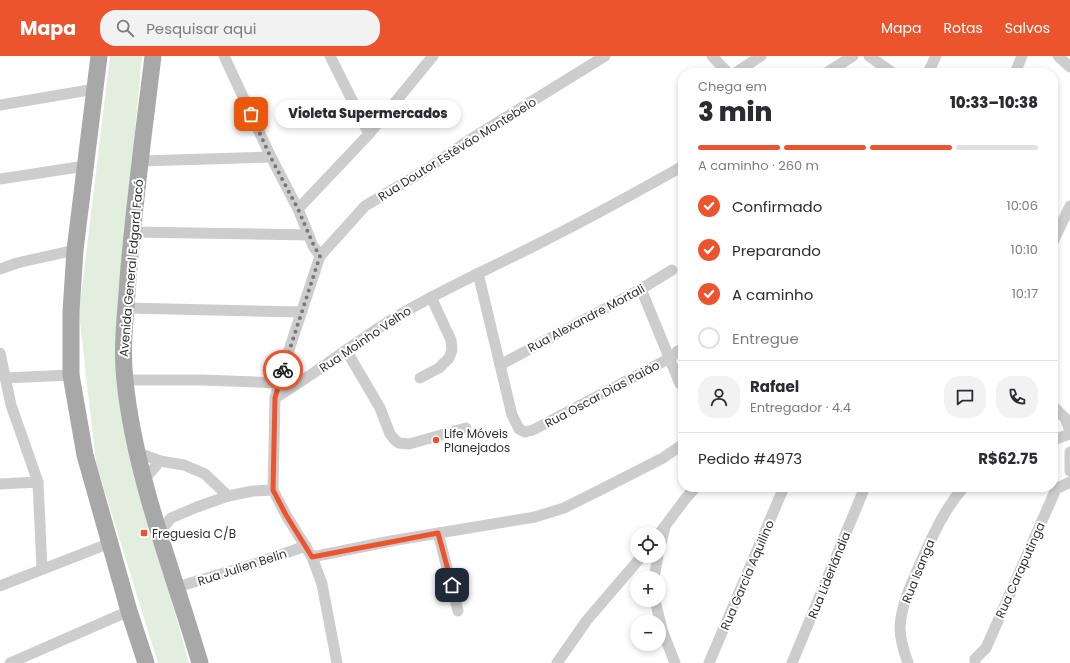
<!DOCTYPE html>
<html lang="pt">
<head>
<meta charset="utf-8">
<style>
  :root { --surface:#fff; --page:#f2f2f3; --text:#2b2b33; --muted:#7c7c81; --line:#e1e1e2; --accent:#ec542e }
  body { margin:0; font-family:Poppins,sans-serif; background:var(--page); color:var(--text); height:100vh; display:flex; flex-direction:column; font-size:15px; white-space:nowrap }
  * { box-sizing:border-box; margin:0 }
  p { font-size:13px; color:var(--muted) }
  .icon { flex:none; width:22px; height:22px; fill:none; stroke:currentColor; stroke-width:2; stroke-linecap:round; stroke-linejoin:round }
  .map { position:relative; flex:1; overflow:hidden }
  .sheet { position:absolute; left:678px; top:12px; width:380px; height:424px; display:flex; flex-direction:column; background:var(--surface); border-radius:16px; box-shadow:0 2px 6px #0003 }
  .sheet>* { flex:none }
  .tools { position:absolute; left:630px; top:471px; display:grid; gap:8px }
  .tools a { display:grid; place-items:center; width:36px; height:36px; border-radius:50%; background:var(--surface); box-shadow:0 2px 6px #0003; font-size:20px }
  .pin { position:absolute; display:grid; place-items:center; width:34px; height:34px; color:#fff; margin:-17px; border-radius:8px; box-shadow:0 2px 6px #0006 }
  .courier { position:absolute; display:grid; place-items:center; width:40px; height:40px; margin:-20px; border:3px solid #ec542e; border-radius:50%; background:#fff; color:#222; box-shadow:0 1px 5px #0007 }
  .bubble { position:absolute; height:28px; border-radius:14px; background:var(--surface); box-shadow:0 2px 6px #0003; font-size:13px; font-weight:800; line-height:28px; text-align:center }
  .overview em { font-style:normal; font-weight:800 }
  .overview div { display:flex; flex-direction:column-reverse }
  .overview { display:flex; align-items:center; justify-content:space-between; height:68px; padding:0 20px }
  h1 { font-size:26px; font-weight:800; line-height:30px }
  .bar { display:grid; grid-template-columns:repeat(4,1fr); gap:6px 4px; align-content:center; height:48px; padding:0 20px }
  .bar i { height:5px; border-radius:3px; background:var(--line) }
  .bar .selected { background:var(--accent) }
  .bar p { grid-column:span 4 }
  .line { display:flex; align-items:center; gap:10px; padding:0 20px; border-top:1px solid var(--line) }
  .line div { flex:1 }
  .round { display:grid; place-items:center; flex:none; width:42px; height:42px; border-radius:16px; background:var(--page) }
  ol { padding:0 20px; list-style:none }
  li { display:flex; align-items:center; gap:12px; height:44px }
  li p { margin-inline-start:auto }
  li .icon { padding:4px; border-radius:50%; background:var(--accent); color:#fff; stroke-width:4 }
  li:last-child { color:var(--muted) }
  li i { width:22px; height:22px; border:2px solid var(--line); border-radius:50% }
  header { display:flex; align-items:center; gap:24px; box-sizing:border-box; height:56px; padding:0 20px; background:var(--accent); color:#fff }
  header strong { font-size:19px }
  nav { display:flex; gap:22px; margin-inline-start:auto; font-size:14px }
  .search { width:280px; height:36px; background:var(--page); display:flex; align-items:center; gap:10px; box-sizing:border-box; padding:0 14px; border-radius:16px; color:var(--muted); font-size:15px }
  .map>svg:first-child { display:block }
</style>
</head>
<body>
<header>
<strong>Mapa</strong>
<div class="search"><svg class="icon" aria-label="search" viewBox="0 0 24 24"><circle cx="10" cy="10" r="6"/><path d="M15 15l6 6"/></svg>Pesquisar aqui</div>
<nav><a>Mapa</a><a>Rotas</a><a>Salvos</a></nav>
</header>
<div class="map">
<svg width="1070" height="607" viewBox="0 0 1070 607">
  <rect width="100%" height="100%" fill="#fff"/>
  <path fill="#e2eede" d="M110 0H142L119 249 129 395 189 607H158L96 407 79 257Z"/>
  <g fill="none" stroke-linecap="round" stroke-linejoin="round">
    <g stroke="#cdcdcd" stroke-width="11">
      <path d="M224 0 271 101 298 153 313 190 320 200"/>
      <path d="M330 0 369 78"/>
      <path d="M712 0 728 17"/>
      <path d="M869 0 893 17"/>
      <path d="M1058 0 1070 11"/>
      <path d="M735 17 761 0"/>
      <path d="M826 17 853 0"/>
      <path d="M928 17 936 0"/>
      <path d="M1015 17 1022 0"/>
      <path d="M0 49 95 33"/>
      <path d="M141 105 271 101"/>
      <path d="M0 123 85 110"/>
      <path d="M298 153 369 78 433 0"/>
      <path d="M132 176 308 179"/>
      <path d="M1053 186 1070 150"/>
      <path d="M0 213 17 207 75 194"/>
      <path d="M478 217 512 359 519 373 525 376 533 374 670 302 678 295 683 294"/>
      <path d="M641 233 680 328"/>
      <path d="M126 252 302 256"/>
      <path d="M346 294 380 352 390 378 395 384 399 387 409 388 466 372"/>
      <path d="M0 297 11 349 38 426 42 513"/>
      <path d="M500 309 641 233 672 214"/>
      <path d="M5 322 71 319"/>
      <path d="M420 322 439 312 449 302 452 294 451 284 431 241"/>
      <path d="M124 324H202L279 327"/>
      <path d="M275 342C317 317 354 286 396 261 441 234 489 213 536 189 586 164 635 137 683 110"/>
      <path d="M1053 350 1065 362 1070 375"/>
      <path d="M1053 384 1070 378"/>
      <path d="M136 396 160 405 184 409 205 418 228 440"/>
      <path d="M1070 396V415"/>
      <path d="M144 424 160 405"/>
      <path d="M0 428 38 426"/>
      <path d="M159 477 171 462 197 451 228 440 253 435 273 434"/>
      <path d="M438 477 458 555"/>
      <path d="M659 478 686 442 696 431"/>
      <path d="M659 495 665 471"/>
      <path d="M312 501 391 485 535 461 564 452 604 432 663 402 683 388"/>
      <path d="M654 522 658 500"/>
      <path d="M0 530 110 487"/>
      <path d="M177 531 251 509 306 490"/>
      <path d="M655 544 662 574 675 607"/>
      <path d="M10 607 129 555"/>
      <path d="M337 607 322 528 312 501 286 459 273 434 275 342 286 303 320 200 365 150 424 115 466 86 605 0"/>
      <path d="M557 607 587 564 642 500"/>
      <path d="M709 607 784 431"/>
      <path d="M792 607 865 431"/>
      <path d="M908 607C904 596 900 584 900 572 901 549 911 528 920 508 932 481 944 453 964 431"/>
      <path d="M975 607V603L986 592 1056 433 1070 426"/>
    </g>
    <g stroke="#a8a8a8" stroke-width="17">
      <path d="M99 0 75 194 71 256V319L85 399 129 555 146 607"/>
      <path d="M153 0C144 74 134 148 128 223 126 257 121 291 125 325 135 421 173 515 200 607"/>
    </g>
  </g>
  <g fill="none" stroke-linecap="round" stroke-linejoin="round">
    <path stroke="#787878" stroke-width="4" stroke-dasharray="0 7.2" d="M251 58 271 102 298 153 314 190 320 200 283 314"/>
    <path stroke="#ec542e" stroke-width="5" d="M283 314 275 342 273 434 286 459 312 501 438 477 452 529"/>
  </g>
  <g fill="#ec542e" stroke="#fff" stroke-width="1.5">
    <circle cx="436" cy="384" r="4"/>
    <rect x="140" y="473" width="8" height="8" rx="2"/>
  </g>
  <g text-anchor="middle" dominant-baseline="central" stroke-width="4" stroke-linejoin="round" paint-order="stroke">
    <g font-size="12" fill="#303030" stroke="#fff">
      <text transform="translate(457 93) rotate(-32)">Rua Doutor Estêvão Montebelo</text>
      <text transform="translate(131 212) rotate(-85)">Avenida General Edgard Facó</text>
      <text transform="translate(586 262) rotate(-28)">Rua Alexandre Mortali</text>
      <text transform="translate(365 283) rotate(-34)">Rua Moinho Velho</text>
      <text transform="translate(602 338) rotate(-28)">Rua Oscar Dias Paião</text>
      <text transform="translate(242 511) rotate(-18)">Rua Julien Belin</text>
      <text transform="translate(1020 514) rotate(-66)">Rua Caraputinga</text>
      <text transform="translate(918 515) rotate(-68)">Rua Isanga</text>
      <text transform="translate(747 519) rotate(-67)">Rua Garcia Aquilino</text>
      <text transform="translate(829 519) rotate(-68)">Rua Liderlândia</text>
    </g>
    <g font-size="12" fill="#303030" stroke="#fff" text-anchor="start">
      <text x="444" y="377">Life Móveis<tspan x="444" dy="14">Planejados</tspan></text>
      <text x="152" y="477">Freguesia C/B</text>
    </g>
  </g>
</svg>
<div class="tools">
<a><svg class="icon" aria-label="locate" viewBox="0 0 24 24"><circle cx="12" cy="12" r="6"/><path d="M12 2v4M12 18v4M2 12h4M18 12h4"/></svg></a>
<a>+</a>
<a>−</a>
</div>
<div class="pin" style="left:251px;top:58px;background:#ea580c"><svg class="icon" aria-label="bag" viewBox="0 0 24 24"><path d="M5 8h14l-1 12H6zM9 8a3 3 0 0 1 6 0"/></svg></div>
<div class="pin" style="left:452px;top:529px;background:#1f2937"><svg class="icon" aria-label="home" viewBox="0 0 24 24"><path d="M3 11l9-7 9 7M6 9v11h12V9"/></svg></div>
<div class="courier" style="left:283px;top:314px"><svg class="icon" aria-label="bike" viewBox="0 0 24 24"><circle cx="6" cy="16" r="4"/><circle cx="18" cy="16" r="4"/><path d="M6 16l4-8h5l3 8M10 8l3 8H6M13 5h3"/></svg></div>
<div class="bubble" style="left:275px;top:44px;width:186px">Violeta Supermercados</div>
<section class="sheet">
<div class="overview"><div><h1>3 min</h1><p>Chega em</p></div><em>10:33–10:38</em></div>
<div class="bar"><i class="selected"></i><i class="selected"></i><i class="selected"></i><i></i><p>A caminho · 260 m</p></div>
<ol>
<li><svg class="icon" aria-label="check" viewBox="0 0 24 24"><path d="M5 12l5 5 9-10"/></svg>Confirmado<p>10:06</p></li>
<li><svg class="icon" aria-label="check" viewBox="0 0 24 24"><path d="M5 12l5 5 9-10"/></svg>Preparando<p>10:10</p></li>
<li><svg class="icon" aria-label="check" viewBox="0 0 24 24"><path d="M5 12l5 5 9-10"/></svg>A caminho<p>10:17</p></li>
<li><i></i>Entregue</li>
</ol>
<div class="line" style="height:72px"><a class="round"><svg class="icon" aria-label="person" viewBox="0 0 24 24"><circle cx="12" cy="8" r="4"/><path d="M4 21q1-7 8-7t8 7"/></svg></a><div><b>Rafael</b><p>Entregador · 4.4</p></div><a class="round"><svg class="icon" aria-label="chat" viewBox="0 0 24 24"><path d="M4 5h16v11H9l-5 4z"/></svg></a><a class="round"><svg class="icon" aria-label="phone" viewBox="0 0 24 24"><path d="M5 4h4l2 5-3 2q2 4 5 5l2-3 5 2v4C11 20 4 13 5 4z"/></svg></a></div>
<div class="line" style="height:52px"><div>Pedido #4973</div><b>R$62.75</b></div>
</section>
</div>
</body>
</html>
